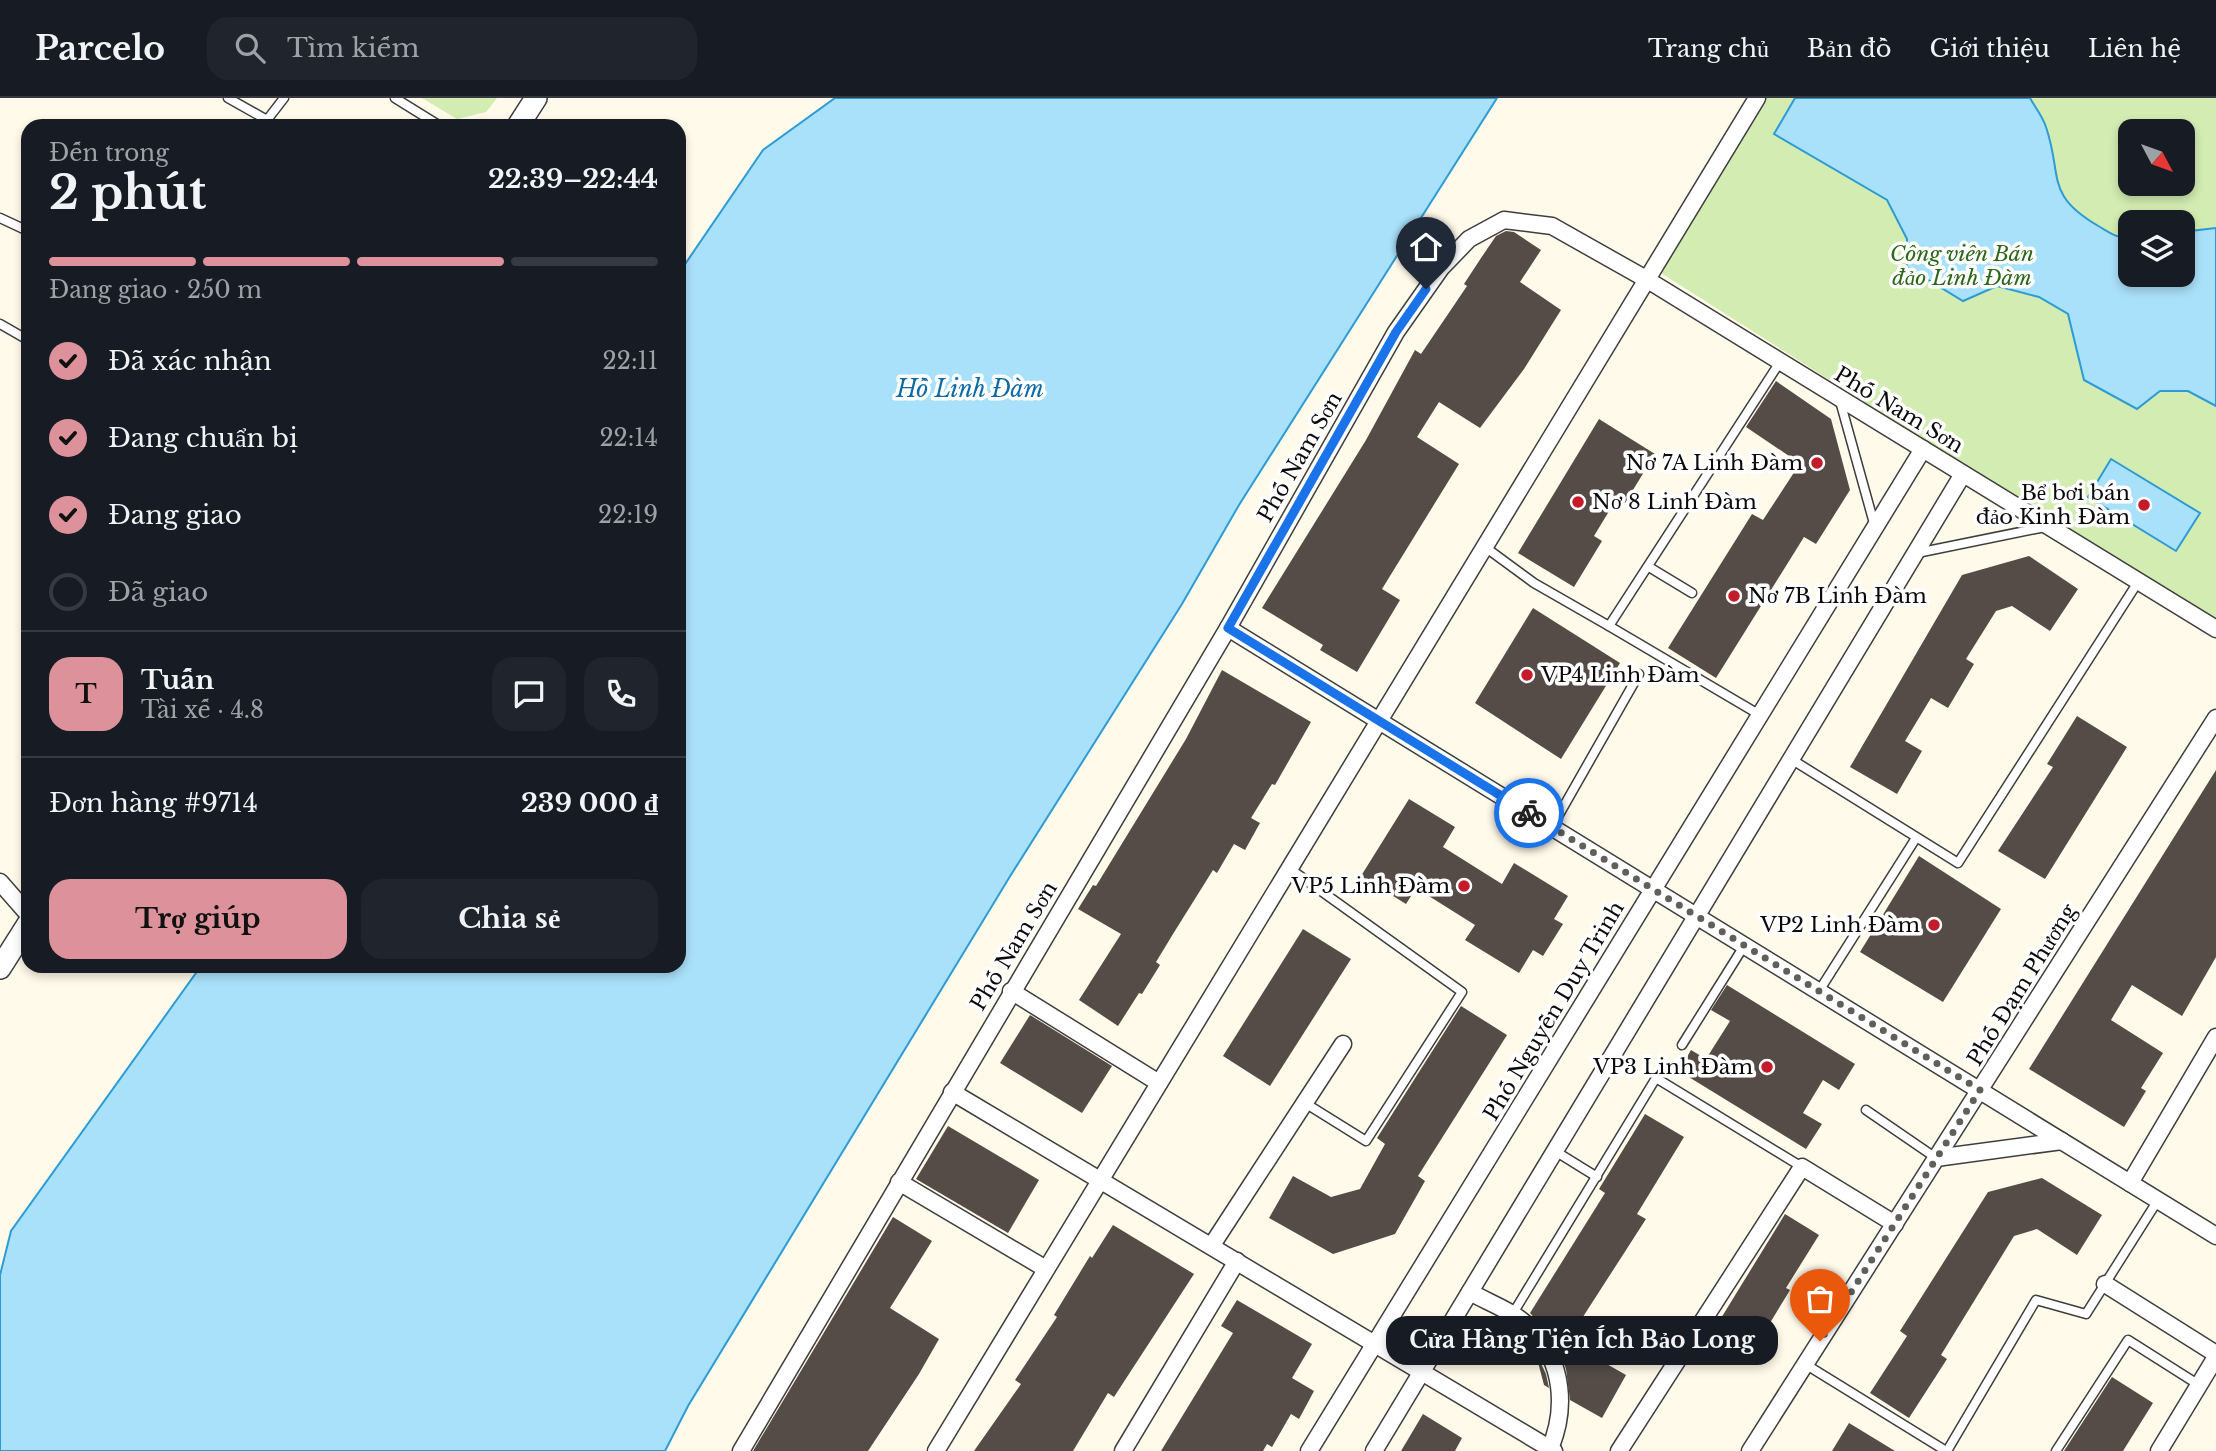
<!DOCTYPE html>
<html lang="vi">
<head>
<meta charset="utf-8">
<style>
  :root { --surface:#171b24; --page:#20242c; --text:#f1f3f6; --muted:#9ea1a6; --line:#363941; --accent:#dd929b }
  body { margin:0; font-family:"Libre Baskerville",serif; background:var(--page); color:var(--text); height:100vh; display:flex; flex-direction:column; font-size:26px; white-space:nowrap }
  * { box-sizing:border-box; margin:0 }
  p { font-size:23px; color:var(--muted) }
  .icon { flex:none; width:38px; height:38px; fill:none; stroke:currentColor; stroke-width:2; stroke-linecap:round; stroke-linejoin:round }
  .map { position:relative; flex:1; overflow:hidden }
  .sheet { position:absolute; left:21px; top:21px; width:665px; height:854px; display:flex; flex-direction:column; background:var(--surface); border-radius:21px; box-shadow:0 4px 10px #0003 }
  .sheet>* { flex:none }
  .needle { width:46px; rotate:131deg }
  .fabs { position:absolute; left:2118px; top:21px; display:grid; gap:14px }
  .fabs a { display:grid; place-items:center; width:77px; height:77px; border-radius:14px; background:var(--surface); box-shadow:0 4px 10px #0003; font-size:35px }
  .pin { position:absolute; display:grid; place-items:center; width:60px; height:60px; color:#fff; margin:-72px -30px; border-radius:50% 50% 50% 0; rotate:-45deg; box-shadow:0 0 7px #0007 }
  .pin .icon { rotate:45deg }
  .courier { position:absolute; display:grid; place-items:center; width:70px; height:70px; margin:-35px; border:5px solid #1a73e8; border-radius:50%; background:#fff; color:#222; box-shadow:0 2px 9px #0007 }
  .bubble { position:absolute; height:49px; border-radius:21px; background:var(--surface); box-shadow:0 4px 10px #0003; font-size:23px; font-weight:700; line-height:49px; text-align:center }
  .headline em { font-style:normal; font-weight:700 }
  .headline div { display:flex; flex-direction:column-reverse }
  .headline { display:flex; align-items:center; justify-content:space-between; height:119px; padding:0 28px }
  h1 { font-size:46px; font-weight:700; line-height:52px }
  .bar { display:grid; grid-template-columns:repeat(4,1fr); gap:10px 7px; align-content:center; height:84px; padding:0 28px }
  .bar i { height:9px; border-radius:5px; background:var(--line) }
  .bar .on { background:var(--accent) }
  .bar p { grid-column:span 4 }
  .line { display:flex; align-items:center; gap:18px; padding:0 28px; border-top:2px solid var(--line) }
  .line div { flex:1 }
  .round { display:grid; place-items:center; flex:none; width:74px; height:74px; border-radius:21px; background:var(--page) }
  ol { padding:0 28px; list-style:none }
  li { display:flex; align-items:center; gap:21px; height:77px }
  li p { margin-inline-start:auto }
  li .icon { padding:7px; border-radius:50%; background:var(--accent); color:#111; stroke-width:4 }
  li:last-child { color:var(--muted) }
  li i { width:38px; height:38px; border:4px solid var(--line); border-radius:50% }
  .action { display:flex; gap:14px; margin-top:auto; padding:14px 28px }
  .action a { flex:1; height:80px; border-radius:21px; background:var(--accent); color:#111; font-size:28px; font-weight:700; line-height:80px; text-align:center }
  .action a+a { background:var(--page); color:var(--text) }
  header { display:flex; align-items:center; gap:42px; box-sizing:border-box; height:98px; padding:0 35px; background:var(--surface); border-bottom:2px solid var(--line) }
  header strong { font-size:33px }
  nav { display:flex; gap:38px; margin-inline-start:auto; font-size:24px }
  .search { width:490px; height:63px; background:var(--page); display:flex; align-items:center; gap:18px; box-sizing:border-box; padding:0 24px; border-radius:21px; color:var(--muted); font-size:26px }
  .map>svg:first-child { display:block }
</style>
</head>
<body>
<header>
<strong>Parcelo</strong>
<div class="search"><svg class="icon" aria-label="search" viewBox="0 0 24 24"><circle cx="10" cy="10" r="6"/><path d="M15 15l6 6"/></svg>Tìm kiếm</div>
<nav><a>Trang chủ</a><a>Bản đồ</a><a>Giới thiệu</a><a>Liên hệ</a></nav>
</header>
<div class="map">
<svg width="2216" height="1353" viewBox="0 0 2216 1353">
  <rect width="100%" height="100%" fill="#fffaea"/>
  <g fill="#d3ecb1" fill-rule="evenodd">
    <path d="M422 0H497L486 14 457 21Z"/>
    <path d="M1757 0H2216V527L1653 170ZM2130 33H2182V86H2130ZM2130 124H2182V177H2130Z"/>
  </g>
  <g fill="#aae1fa" stroke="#2c9bd6" stroke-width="2">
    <path d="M835 0H1497L1239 407 1182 506 1009 780 688 1308 665 1353H0V1177L11 1133 201 868H679V175L763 52Z"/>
    <path d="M1795 0H2030C2035 9 2043 19 2046 29 2063 79 2044 97 2100 129 2110 135 2118 141 2130 139V177H2182V134L2216 130V308L2188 293H2160L2137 311 2084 282 2068 216 2039 199 1997 188 1963 203 1907 169V141L1887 102 1774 36Z"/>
    <path d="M2111 361 2200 415 2176 453 2088 399Z"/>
  </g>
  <g fill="#554c47">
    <path d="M1506 133 1514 134 1541 152 1520 184 1561 212 1524 271 1480 330 1439 304 1417 339 1459 366 1382 491 1400 502 1357 574 1320 552 1323 547 1262 510 1366 342 1415 252 1421 256 1467 188 1464 186 1481 160 1496 138Z"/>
    <path d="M1776 283 1831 321 1850 392 1816 446 1804 439 1716 580 1668 550 1752 416 1763 422 1795 373 1789 358 1746 329Z"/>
    <path d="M1599 321 1655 356 1625 405 1617 400 1594 438 1602 443 1574 489 1518 455Z"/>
    <path d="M2029 458 2078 491 2050 533 2012 508 1996 513 1966 561 1974 566 1948 610 1931 600 1905 643 1922 653 1897 696 1850 669 1962 477Z"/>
    <path d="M1533 510 1620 565 1561 661 1475 605Z"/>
    <path d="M1222 572 1311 624 1275 687 1272 686 1251 720 1260 725 1245 752 1234 746 1217 775 1213 772 1173 836 1156 864 1160 867 1142 896 1139 895 1118 928 1079 902 1121 836 1078 811 1093 787 1096 788 1186 641Z"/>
    <path d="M2077 618 2127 649 2045 781 1998 753 2053 669 2047 666Z"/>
    <path d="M2216 672V859L2182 918 2132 887 2111 922 2163 955 2141 990 2146 993 2124 1029 2029 971Z"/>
    <path d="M1409 701 1455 729 1443 749 1502 786 1514 765 1568 798 1554 821 1563 826 1543 858 1533 852 1519 875 1465 842 1475 827 1416 790 1406 806 1361 778Z"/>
    <path d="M1919 758 2001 811 1943 904 1860 854Z"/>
    <path d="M1303 831 1351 861 1270 988 1223 958Z"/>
    <path d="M1727 887 1855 966 1839 992 1823 982 1803 1015 1822 1026 1806 1051 1679 973 1691 952 1706 961 1730 923 1711 912Z"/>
    <path d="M1461 908 1507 937 1418 1078 1425 1083 1395 1136 1333 1156 1269 1120 1293 1078 1331 1099 1360 1091 1385 1046 1377 1040Z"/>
    <path d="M1030 917 1112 968 1082 1015 1000 965Z"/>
    <path d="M1645 1016 1684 1039 1637 1116 1646 1121 1579 1225 1584 1253 1626 1277 1602 1320 1570 1302 1566 1271 1560 1254 1550 1237 1530 1215 1605 1095 1599 1091Z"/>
    <path d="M948 1028 1039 1082 1008 1135 916 1081Z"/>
    <path d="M2042 1080 2102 1117 2077 1157 2037 1131 2014 1138 1941 1257 1947 1261 1909 1320 1870 1295 1907 1238 1900 1233 1988 1094Z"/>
    <path d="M1785 1116 1819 1137 1786 1190 1790 1192 1745 1266 1707 1243Z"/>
    <path d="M893 1119 932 1143 890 1210 939 1241 919 1276 868 1353H753Z"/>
    <path d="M1113 1127 1194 1176 1114 1299 1108 1295 1073 1353H974L1021 1286 1015 1282 1057 1219 1054 1217 1090 1158 1092 1160Z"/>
    <path d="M1237 1202 1312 1246 1292 1280 1314 1293 1299 1321 1291 1316 1272 1349 1267 1346 1263 1353H1161L1233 1235 1221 1228Z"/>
    <path d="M1535 1253 1546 1276 1549 1290 1544 1287Z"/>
    <path d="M2112 1279 2153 1305 2123 1353H2064Z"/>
    <path d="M1423 1316 1462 1340 1455 1353H1401Z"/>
    <path d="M1849 1325 1895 1353H1832Z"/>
  </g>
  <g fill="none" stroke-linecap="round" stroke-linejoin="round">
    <defs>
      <g id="service">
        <path d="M228 0 267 22 284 0"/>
        <path d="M395 0 440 28"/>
        <path d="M0 120 28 133"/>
        <path d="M0 226 28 242"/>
        <path d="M1840 303 1875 429"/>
        <path d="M1485 449 1534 485 1609 528 1780 264"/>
        <path d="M1917 455 2045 429"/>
        <path d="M1649 469 1692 495"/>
        <path d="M1609 528 1760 617"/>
        <path d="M1791 661 1958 765 2138 484"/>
        <path d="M1552 729 1639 576"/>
        <path d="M1289 770 1462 894 1366 1043 1305 1005"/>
        <path d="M1819 893 1916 740"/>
        <path d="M1682 947 1744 848"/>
        <path d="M1866 1012 1936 1060"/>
        <path d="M1555 1053 1597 1079"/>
        <path d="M1512 1217 1656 980 1802 1069"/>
        <path d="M1805 1266 1946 1353"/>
        <path d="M1947 1353 2036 1202 2086 1216 2158 1102"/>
        <path d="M2056 1353 2128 1242 2199 1287"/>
      </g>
      <g id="minor">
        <path d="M1228 530 2216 1138"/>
        <path d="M0 784 28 816"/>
        <path d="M1011 893 1159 985"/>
        <path d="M952 994 1554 1353"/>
        <path d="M1936 1060 2062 1043"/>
        <path d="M899 1084 1046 1171"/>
        <path d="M2130 1085 2216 939"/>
        <path d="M1212 1147 1343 946"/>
        <path d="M2105 1186 2216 1256"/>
        <path d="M1470 1194C1489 1205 1516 1214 1531 1231 1564 1264 1567 1312 1549 1353"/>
        <path d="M741 1353 1228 530 1396 234 1441 170 1469 141 1504 122 1552 128 1646 181 2216 531"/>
        <path d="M936 1353 1757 0"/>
        <path d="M1123 1353 1237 1163"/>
        <path d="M1309 1353 1923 351"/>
        <path d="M1374 1353 1963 376"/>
        <path d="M1619 1353 1802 1069 1895 1126"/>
        <path d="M1750 1353 2216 620"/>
        <path d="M2159 1353 2216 1259"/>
      </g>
      <g id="tertiary">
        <path d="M518 28 536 0"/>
        <path d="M0 870 28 826"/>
      </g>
    </defs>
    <use href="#service" stroke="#3e3e3e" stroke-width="11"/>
    <use href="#minor" stroke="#3e3e3e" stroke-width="19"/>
    <use href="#tertiary" stroke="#3e3e3e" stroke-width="24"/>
    <use href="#service" stroke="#fff" stroke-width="8"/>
    <use href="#minor" stroke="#fff" stroke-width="16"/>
    <use href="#tertiary" stroke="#fff" stroke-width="21"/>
  </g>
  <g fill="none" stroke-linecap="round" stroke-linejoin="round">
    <path stroke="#605f59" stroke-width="7" stroke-dasharray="0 12.6" d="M1529 715 1980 992 1820 1243"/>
    <path stroke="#1a73e8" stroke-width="9" d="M1426 191 1396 234 1228 530 1529 715"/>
  </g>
  <g fill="#c41b2b" stroke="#fff" stroke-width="2.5">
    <circle cx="1817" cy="365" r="7"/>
    <circle cx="1578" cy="404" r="7"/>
    <circle cx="2144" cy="407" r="7"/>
    <circle cx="1734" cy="498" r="7"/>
    <circle cx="1527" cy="577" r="7"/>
    <circle cx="1464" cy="788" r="7"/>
    <circle cx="1934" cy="827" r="7"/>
    <circle cx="1767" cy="969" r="7"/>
  </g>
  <g text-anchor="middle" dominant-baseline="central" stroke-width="7" stroke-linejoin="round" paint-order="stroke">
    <g font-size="21" font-style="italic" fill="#2c6718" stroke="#fff">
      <text x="1962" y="156">Công viên Bán<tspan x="1962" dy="24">đảo Linh Đàm</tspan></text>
    </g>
    <g font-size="21" fill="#0b0b0b" stroke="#fff">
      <text transform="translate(1899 312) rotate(31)">Phố Nam Sơn</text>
      <text transform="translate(1300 359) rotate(-60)">Phố Nam Sơn</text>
      <text transform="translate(1014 848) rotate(-59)">Phố Nam Sơn</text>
      <text transform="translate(2022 887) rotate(-58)">Phố Đạm Phương</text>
      <text transform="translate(1554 913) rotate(-59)">Phố Nguyễn Duy Trinh</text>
    </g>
    <g font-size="21" fill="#0b0b0b" stroke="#fff" text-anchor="end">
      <text x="1803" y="365">Nơ 7A Linh Đàm</text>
      <text x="2130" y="395">Bể bơi bán<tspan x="2130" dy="24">đảo Kinh Đàm</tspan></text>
      <text x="1592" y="404" text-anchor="start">Nơ 8 Linh Đàm</text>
      <text x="1748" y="498" text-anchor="start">Nơ 7B Linh Đàm</text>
      <text x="1541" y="577" text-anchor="start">VP4 Linh Đàm</text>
      <text x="1450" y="788">VP5 Linh Đàm</text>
      <text x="1920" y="827">VP2 Linh Đàm</text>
      <text x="1753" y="969">VP3 Linh Đàm</text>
    </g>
    <g font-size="23" font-style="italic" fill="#0d6aa5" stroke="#fff">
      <text x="970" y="291">Hồ Linh Đàm</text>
    </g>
  </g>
</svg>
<div class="fabs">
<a><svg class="needle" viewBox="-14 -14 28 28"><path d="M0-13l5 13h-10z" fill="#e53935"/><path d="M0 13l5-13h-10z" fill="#9ea1a6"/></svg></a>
<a><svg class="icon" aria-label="layers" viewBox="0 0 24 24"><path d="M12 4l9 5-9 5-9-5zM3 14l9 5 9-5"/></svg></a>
</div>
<div class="pin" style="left:1820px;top:1243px;background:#ea580c"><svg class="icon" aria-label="bag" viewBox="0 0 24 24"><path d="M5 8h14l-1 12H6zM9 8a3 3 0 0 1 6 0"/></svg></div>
<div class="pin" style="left:1426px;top:191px;background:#1f2937"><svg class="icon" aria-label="home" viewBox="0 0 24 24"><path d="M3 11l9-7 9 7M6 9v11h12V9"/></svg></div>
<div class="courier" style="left:1529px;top:715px"><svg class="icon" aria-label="bike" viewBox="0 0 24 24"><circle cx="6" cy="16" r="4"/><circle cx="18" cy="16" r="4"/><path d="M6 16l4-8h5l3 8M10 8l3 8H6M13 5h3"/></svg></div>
<div class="bubble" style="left:1386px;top:1218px;width:392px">Cửa Hàng Tiện Ích Bảo Long</div>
<section class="sheet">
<div class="headline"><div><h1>2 phút</h1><p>Đến trong</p></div><em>22:39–22:44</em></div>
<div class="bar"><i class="on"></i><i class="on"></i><i class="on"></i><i></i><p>Đang giao · 250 m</p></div>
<ol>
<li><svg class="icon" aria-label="check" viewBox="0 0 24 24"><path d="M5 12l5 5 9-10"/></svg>Đã xác nhận<p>22:11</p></li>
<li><svg class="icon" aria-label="check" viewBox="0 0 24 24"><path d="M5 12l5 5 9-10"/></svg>Đang chuẩn bị<p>22:14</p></li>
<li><svg class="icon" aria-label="check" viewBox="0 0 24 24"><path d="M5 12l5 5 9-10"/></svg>Đang giao<p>22:19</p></li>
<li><i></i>Đã giao</li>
</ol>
<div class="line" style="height:126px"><b class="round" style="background:var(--accent);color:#111">T</b><div><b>Tuấn</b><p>Tài xế · 4.8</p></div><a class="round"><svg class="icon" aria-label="chat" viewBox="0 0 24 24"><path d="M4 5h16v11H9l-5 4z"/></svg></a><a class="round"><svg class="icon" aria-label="phone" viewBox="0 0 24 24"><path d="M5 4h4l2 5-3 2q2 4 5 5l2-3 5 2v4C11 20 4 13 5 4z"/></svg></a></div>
<div class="line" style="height:91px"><div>Đơn hàng #9714</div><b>239 000 ₫</b></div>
<div class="action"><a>Trợ giúp</a><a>Chia sẻ</a></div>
</section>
</div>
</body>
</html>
